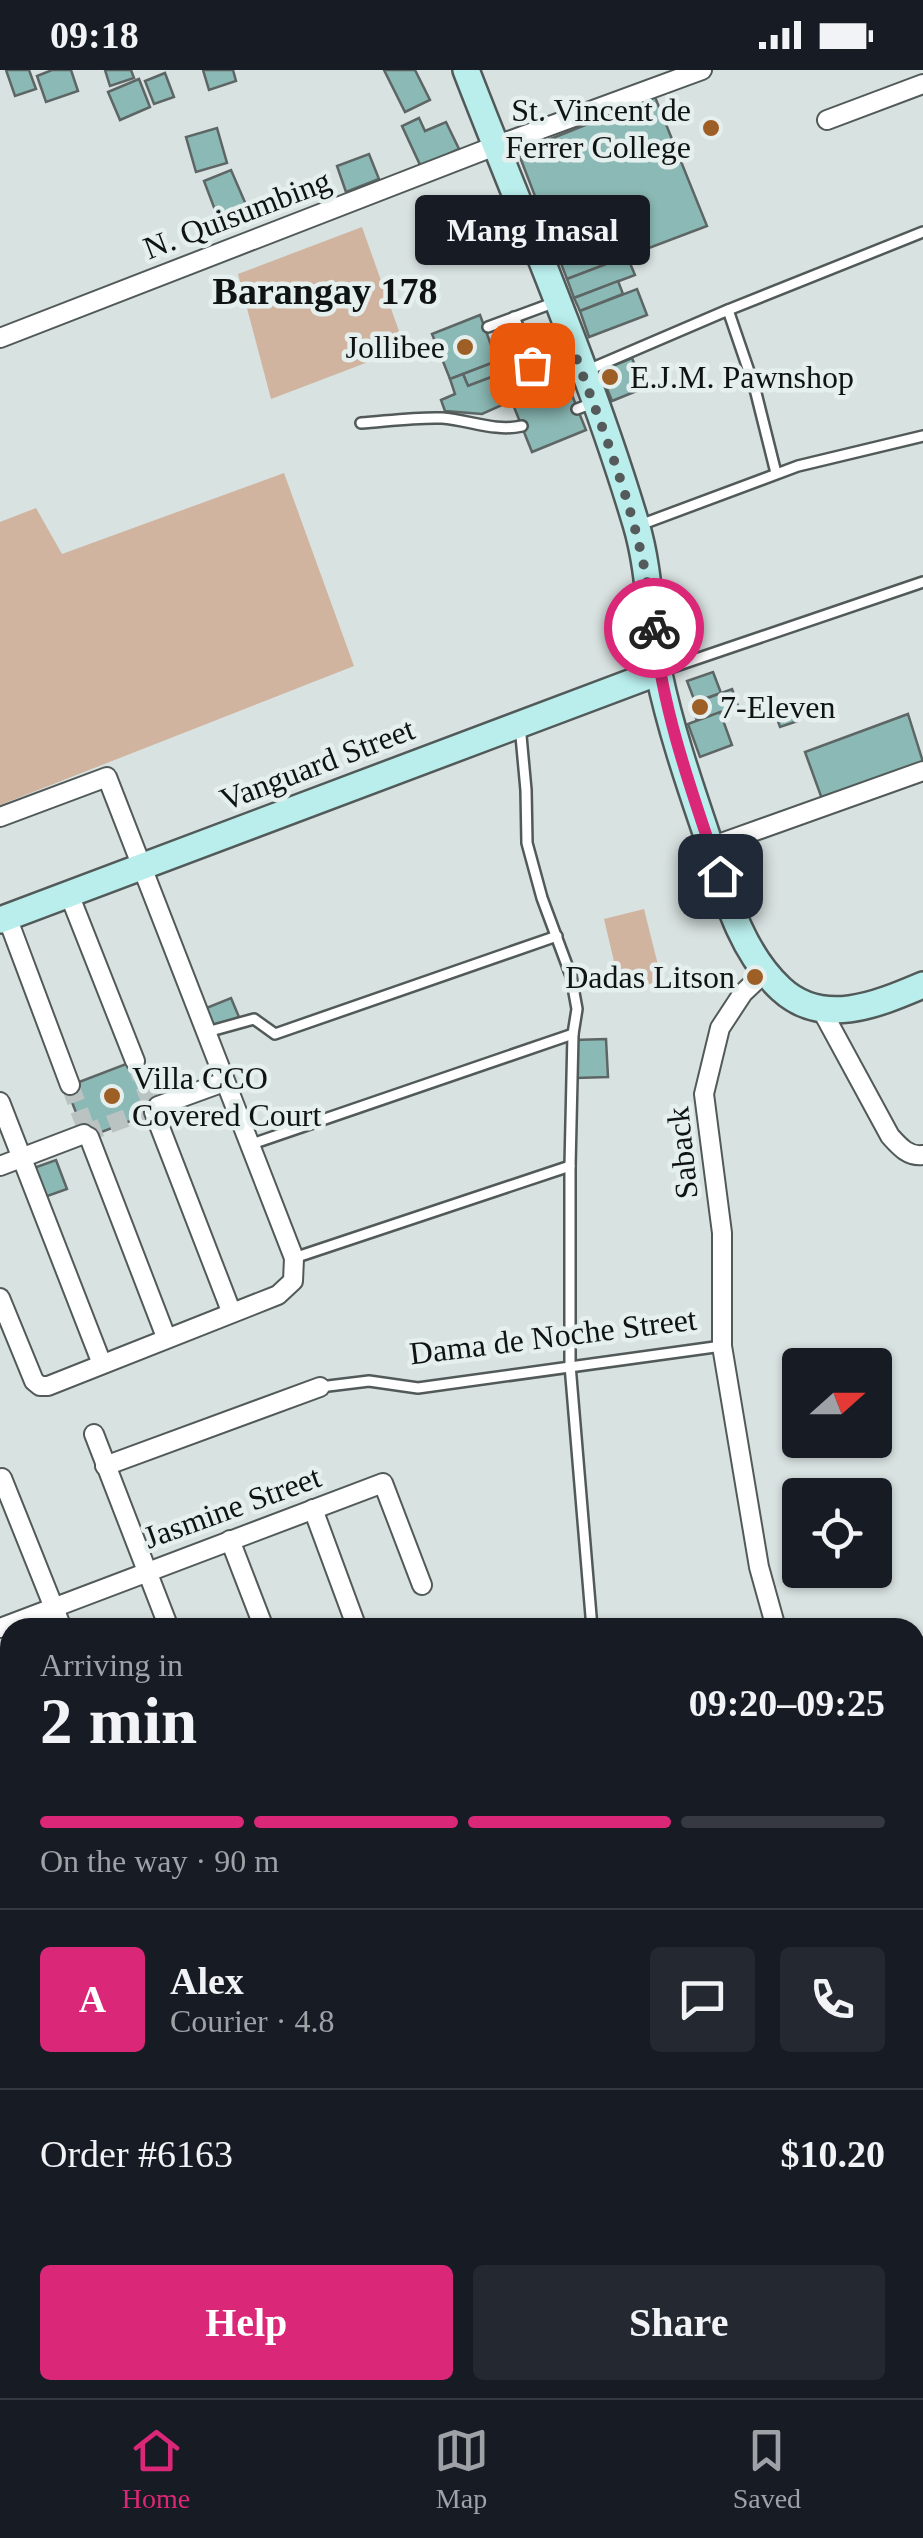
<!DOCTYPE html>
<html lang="en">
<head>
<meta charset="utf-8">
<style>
  :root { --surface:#171b24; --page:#242831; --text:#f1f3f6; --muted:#9ea1a6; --line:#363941; --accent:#db2777 }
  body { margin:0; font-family:"Times New Roman",serif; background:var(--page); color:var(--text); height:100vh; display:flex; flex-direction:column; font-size:38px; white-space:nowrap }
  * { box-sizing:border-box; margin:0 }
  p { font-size:32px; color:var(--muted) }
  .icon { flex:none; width:55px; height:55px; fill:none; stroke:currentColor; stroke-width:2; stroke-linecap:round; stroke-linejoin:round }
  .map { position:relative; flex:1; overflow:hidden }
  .panel { position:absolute; left:0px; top:1548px; width:925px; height:782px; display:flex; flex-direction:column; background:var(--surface); border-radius:30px 30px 0 0; box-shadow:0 2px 8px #0004 }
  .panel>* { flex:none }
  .needle { width:65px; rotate:69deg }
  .fabs { position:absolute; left:782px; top:1278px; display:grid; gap:20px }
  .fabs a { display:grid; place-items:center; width:110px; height:110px; border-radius:10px; background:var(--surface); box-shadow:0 2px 8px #0004; font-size:50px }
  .pin { position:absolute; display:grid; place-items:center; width:85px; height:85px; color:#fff; margin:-42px; border-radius:20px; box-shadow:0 5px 15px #0006 }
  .courier { position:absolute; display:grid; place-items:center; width:100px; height:100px; margin:-50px; border:8px solid #db2777; border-radius:50%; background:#fff; color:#222; box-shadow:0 2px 12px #0007 }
  .bubble { position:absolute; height:70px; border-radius:10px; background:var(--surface); box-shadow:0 2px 8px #0004; font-size:32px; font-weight:700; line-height:70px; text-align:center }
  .summary em { font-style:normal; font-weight:700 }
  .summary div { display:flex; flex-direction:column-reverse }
  .summary { display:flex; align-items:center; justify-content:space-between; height:170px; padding:0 40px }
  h1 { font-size:65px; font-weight:700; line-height:75px }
  .bar { display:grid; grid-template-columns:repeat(4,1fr); gap:15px 10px; align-content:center; height:120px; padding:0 40px }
  .bar i { height:12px; border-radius:8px; background:var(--line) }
  .bar .active { background:var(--accent) }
  .bar p { grid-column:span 4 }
  .line { display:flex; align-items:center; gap:25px; padding:0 40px; border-top:2px solid var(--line) }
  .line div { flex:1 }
  .round { display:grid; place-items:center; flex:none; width:105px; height:105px; border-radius:10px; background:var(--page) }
  .primary-button { display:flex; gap:20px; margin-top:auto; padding:20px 40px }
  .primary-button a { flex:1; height:115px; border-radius:10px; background:var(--accent); color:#fff; font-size:40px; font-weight:700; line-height:115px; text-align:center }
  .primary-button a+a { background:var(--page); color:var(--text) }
  .status { display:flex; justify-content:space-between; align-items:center; height:70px; padding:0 50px; background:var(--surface); direction:ltr }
  .status svg { height:28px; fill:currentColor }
  .menu { display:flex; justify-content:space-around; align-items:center; height:140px; border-top:2px solid var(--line); background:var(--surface); font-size:28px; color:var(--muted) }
  .menu a { display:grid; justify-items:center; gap:5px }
  .menu .active { color:var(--accent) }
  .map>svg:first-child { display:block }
</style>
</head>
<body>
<div class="status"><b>09:18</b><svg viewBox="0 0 49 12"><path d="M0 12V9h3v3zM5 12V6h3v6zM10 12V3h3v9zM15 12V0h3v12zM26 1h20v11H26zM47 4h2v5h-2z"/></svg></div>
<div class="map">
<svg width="923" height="2328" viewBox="0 0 923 2328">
  <rect width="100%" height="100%" fill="#d8e2e1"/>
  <g fill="#d0b49f">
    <path d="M362 157 405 278 271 329 238 204Z"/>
    <path d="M284 403 354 596 0 735V452L36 438 62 484Z"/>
    <path d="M644 839 662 911 621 921 604 849Z"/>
  </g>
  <g fill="#8bb9b5" stroke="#5e6665" stroke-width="2.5">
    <path d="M6 0H29L36 19 15 26Z"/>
    <path d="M52 0H71L78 21 46 32 37 6Z"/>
    <path d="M105 0H131L134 8 110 16Z"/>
    <path d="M203 0H233L236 11 209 20Z"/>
    <path d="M384 0H415L430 30 405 42Z"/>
    <path d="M165 3 174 27 154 34 145 11Z"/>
    <path d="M139 9 150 37 120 50 108 22Z"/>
    <path d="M655 27 707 156 567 209 518 82Z"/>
    <path d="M419 48 425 61 446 52 459 79 421 97 402 56Z"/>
    <path d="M217 58 227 93 196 102 186 67Z"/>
    <path d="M369 84 379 109 346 122 337 96Z"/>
    <path d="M231 100 247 137 218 148 204 111Z"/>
    <path d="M627 186 635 205 574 228 567 209Z"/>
    <path d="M618 211 623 224 580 241 574 228Z"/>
    <path d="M637 219 647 245 589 267 580 241Z"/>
    <path d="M480 245 497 291 450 309 432 264Z"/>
    <path d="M632 288 644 318 612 331 600 301Z"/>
    <path d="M497 291 502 303 468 316 463 304Z"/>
    <path d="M502 303 513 330 482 344 445 341 441 330 455 324 450 309 463 304 468 316Z"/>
    <path d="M566 310 586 360 532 382 512 332Z"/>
    <path d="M713 602 721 623 695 632 687 611Z"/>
    <path d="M732 619 738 636 697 651 691 634Z"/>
    <path d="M791 631 798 651 780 657 773 637Z"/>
    <path d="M720 642 732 675 700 687 688 654Z"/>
    <path d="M908 644 923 692 822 729 805 682Z"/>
    <path d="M231 928 239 947 206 960 199 941Z"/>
    <path d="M606 969 608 1007 576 1008 574 970Z"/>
    <path d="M139 989 159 1040 86 1068 66 1017Z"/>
    <path d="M56 1090 67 1119 42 1128 31 1099Z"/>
  </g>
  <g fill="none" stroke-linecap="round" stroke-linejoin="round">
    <g stroke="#bac3c2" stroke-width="18" stroke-dasharray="18 9" stroke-linecap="butt">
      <path d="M135 991 154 1042"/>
      <path d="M70 1015 89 1067"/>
      <path d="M84 1064 158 1036"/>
    </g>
    <defs>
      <g id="lane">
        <path d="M728 240 755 319 776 403"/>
        <path d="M514 247 536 299 573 283"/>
        <path d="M488 257 553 233"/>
        <path d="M588 300 728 240 923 162"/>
        <path d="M577 339 593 333"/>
        <path d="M361 353C388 351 416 347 442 348 469 350 495 362 522 356"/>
        <path d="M640 455 798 396 923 366"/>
        <path d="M661 601 923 512"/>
        <path d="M520 655 526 720 527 773 542 828 571 906 577 939 573 964 570 1096V1295L592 1558"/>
        <path d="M207 962 254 949 275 964 557 866"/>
        <path d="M249 1075 573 964"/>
        <path d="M294 1188 570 1096"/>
        <path d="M320 1317 369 1311 418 1318 722 1276"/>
        <path d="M915 1781 923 1778"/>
      </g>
      <g id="street">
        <path d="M827 50 923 14"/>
        <path d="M0 268 495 76 702 0"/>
        <path d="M0 747 107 707 294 1188 293 1211 278 1225 48 1316H40L34 1311 0 1228"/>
        <path d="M710 777 923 701"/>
        <path d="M69 824 135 991"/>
        <path d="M7 847 70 1015"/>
        <path d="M765 902 743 923 720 958 704 1024 722 1163V1276L759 1497 776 1558"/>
        <path d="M821 939 890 1066C899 1076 908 1087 923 1085"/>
        <path d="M0 1032 102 1294"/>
        <path d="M158 1036 224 1012"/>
        <path d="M154 1042 231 1241"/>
        <path d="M89 1067 166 1267"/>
        <path d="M0 1096 84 1064"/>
        <path d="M94 1364 169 1558"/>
        <path d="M105 1396 320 1317"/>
        <path d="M2 1408 62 1558"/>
        <path d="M313 1439 357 1558"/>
        <path d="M230 1470 264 1558"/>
        <path d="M0 1558 383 1413 422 1515"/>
        <path d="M915 1654 923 1652"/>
        <path d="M0 1655 10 1650"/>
        <path d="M0 1743 10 1739"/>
        <path d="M0 1788 10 1815"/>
        <path d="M915 1868 923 1883"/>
        <path d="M0 1991 10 2016"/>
        <path d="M0 2143 10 2139"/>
        <path d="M0 2165 10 2190"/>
        <path d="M0 2261 10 2257"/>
        <path d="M86 2320 89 2328"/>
        <path d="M176 2320 180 2328"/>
        <path d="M281 2320 284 2328"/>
        <path d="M370 2320 374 2328"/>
        <path d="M584 2320 587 2328"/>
        <path d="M656 2320 659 2328"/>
        <path d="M461 2328 480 2320"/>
      </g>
      <g id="secondary">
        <path d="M466 0C524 150 590 300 636 454 651 504 649 554 659 604 670 656 687 707 704 757 723 813 736 877 781 919 823 958 878 934 923 915"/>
        <path d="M0 850 659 602"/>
      </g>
    </defs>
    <use href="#lane" stroke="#525a59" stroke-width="14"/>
    <use href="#street" stroke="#525a59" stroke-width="22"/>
    <use href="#secondary" stroke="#525a59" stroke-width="30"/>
    <use href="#lane" stroke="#fff" stroke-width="9"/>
    <use href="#street" stroke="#fff" stroke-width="18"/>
    <use href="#secondary" stroke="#b9eeec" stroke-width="25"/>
  </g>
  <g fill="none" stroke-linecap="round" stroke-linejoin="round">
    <path stroke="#555b5a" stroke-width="10" stroke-dasharray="0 18" d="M532 295 539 298 574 282C609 375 643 459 654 558"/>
    <path stroke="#db2777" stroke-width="12" d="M654 558C663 644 693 725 720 806"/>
  </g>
  <g fill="#9e5f26" stroke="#e5efee" stroke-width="4">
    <circle cx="711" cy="58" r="10"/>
    <circle cx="465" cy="277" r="10"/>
    <circle cx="610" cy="307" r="10"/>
    <circle cx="700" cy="637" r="10"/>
    <circle cx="755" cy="907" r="10"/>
    <circle cx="112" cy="1026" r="10"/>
  </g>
  <g text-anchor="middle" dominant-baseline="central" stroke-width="9" stroke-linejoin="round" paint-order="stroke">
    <g font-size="32" fill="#0f1312" stroke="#e5efee" text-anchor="end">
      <text x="691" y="40">St. Vincent de<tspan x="691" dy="37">Ferrer College</tspan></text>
      <text x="445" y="277">Jollibee</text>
      <text x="630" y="307" text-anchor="start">E.J.M. Pawnshop</text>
      <text x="720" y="637" text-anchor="start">7-Eleven</text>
      <text x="735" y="907">Dadas Litson</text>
      <text x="132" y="1008" text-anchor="start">Villa CCO<tspan x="132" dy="37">Covered Court</tspan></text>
    </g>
    <g font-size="32" fill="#0f1312" stroke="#e5efee">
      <text transform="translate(237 144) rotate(-21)">N. Quisumbing</text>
      <text transform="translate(317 694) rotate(-21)">Vanguard Street</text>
      <text transform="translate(682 1083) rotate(-96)">Saback</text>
      <text transform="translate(553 1266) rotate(-7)">Dama de Noche Street</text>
      <text transform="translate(232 1437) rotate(-20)">Jasmine Street</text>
    </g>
    <g font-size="38" font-weight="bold" fill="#0f1312" stroke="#e5efee">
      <text x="325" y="221">Barangay 178</text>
    </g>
  </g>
</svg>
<div class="fabs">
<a><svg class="needle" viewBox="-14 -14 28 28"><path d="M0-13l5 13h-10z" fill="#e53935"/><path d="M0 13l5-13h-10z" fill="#9ea1a6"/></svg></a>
<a><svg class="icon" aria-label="locate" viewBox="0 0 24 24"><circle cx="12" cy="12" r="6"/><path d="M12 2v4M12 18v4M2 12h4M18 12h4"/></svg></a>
</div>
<div class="pin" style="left:532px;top:295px;background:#ea580c"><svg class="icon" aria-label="bag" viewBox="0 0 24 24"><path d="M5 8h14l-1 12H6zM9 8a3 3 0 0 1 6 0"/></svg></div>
<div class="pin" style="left:720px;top:806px;background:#1f2937"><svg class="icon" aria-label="home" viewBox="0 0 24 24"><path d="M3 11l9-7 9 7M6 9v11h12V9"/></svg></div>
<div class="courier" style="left:654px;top:558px"><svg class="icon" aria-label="bike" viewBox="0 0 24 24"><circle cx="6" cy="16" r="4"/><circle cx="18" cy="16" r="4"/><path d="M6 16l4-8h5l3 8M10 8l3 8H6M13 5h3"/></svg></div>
<div class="bubble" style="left:415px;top:125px;width:235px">Mang Inasal</div>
<section class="panel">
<div class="summary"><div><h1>2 min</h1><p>Arriving in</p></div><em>09:20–09:25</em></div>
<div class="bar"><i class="active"></i><i class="active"></i><i class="active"></i><i></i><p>On the way · 90 m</p></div>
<div class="line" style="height:180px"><b class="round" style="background:var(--accent);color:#fff">A</b><div><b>Alex</b><p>Courier · 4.8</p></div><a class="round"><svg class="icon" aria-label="chat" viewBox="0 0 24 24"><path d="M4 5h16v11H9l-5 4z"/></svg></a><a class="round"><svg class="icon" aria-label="phone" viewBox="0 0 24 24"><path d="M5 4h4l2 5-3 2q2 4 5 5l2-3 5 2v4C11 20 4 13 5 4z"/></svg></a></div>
<div class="line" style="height:130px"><div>Order #6163</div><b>$10.20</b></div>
<div class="primary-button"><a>Help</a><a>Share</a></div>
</section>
</div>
<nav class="menu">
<a class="active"><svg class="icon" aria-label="home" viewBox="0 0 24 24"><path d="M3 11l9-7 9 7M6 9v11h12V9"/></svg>Home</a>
<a><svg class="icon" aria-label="map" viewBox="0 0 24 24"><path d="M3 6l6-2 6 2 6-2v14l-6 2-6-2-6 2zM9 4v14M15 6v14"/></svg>Map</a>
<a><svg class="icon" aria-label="saved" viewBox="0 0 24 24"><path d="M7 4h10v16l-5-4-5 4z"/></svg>Saved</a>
</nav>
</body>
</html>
